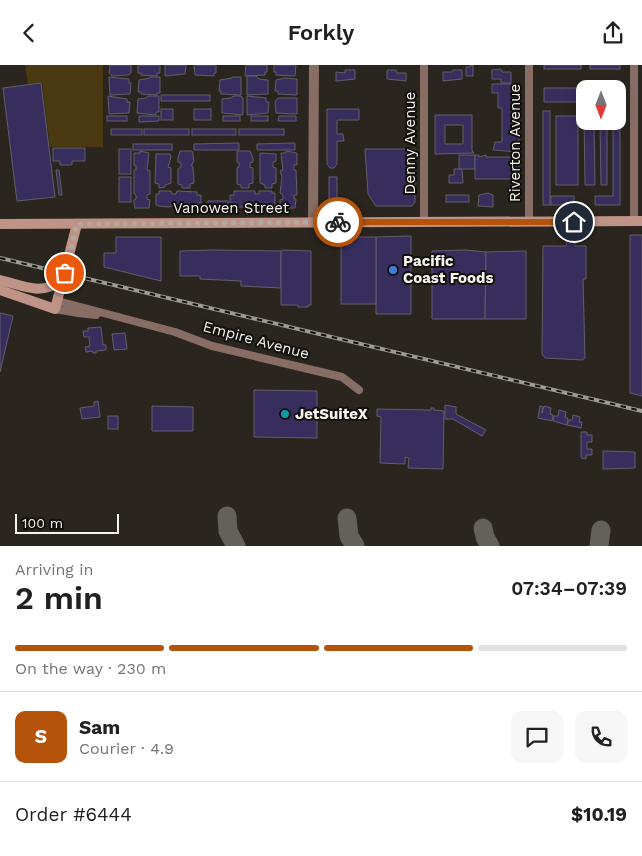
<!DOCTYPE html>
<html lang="en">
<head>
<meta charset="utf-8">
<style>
  :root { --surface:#fff; --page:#f6f6f6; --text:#202124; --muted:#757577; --line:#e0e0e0; --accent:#b45309 }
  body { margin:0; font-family:"Work Sans",sans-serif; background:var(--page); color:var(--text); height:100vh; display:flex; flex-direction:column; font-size:19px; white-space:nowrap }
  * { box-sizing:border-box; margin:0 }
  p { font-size:16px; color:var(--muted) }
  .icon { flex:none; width:28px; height:28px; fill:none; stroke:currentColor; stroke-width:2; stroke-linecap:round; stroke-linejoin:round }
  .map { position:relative; height:481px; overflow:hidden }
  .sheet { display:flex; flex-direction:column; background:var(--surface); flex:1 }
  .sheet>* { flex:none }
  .needle { width:32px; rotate:180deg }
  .tools { position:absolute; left:576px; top:15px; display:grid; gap:10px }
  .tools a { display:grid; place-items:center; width:50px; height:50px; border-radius:10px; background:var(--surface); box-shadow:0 2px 12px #0003; font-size:25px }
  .scale { position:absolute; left:15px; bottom:12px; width:104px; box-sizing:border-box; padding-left:5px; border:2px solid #f5f3ed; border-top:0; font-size:14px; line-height:18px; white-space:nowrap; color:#f5f3ed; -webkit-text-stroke:4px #11100c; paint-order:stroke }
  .pin { position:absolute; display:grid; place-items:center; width:42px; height:42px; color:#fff; margin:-21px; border:2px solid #fff; border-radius:50%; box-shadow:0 1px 5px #0007 }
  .courier { position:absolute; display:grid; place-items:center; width:50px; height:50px; margin:-25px; border:4px solid #b45309; border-radius:50%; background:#fff; color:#222; box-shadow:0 1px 6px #0007 }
  .summary em { font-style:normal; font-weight:600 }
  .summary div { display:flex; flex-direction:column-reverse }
  .summary { display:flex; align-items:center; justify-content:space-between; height:85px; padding:0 15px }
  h1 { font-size:32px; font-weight:600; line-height:38px }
  .bar { display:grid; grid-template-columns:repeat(4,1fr); gap:8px 5px; align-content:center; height:60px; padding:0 15px }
  .bar i { height:6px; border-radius:4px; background:var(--line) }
  .bar .on { background:var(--accent) }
  .bar p { grid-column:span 4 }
  .line { display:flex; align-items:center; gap:12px; padding:0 15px; border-top:1px solid var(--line) }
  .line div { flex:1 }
  .round { display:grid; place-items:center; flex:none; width:52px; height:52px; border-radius:10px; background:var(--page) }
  header { display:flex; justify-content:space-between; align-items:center; height:65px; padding:0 15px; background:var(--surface); font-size:22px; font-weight:600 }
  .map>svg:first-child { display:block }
</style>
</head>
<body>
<header><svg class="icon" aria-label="back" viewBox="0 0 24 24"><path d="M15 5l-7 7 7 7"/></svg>Forkly<svg class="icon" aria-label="share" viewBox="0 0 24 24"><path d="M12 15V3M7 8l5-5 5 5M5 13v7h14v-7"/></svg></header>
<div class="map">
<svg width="642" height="481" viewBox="0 0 642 481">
  <rect width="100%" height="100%" fill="#2a261f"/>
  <path fill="#4b3911" d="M25 0H103V82H50L42 18 28 19Z"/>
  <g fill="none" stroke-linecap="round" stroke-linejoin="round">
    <g stroke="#64605a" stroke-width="19">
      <path d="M227 451 228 466 236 481"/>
      <path d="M347 453 349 471 355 481"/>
      <path d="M483 463 485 472 490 481"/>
      <path d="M599 481 601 465"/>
    </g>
  </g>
  <g fill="#382e5e" stroke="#605f68" fill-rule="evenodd">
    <path d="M109 0H131V8L128 10 112 11 109 8 110 2Z"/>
    <path d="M138 0H160V8H157V11L141 10V8H138Z"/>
    <path d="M165 0H186L185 9 165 11Z"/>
    <path d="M194 0H216V8H214V11L195 10Z"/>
    <path d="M246 0H267V7H265V10L245 11Z"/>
    <path d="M274 0H296L295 11 276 10V7H274Z"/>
    <path d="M470 0H473V11H466V2H470Z"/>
    <rect x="544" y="0" width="37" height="4"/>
    <rect x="590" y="0" width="30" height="4"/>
    <path d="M501 4 502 7H511V18H501V14H492V5Z"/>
    <path d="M345 5H355V14L336 16V7L345 8Z"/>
    <path d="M387 5H396L397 8H406V16L387 14Z"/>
    <path d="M453 5H462V14L443 16V7H452Z"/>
    <path d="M247 11H256L259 14 268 15V29L247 30Z"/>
    <path d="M109 12 129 14V18H131L130 29 110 30Z"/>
    <path d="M150 12H160V28H157V30L141 29V27H138L139 15 150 13Z"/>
    <path d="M232 12H241V30L221 29V26H219L220 15 232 13Z"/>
    <path d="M285 13 297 14V30L278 29V26H275L276 15Z"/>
    <path d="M41 18 55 132 17 136 3 23Z"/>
    <path d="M492 19H515V41H519V87L493 85 495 77H502V43H498V28H492Z"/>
    <path d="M544 23H620V37H618V24H585V37H544Z"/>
    <rect x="161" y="30" width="49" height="6"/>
    <path d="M108 31 127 34V37H130L129 48 109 49Z"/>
    <path d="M148 31H159V47H156V50L137 48 138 34 146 33Z"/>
    <path d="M233 31H241L243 33V50L222 48V34L231 33Z"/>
    <path d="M247 31 266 33V37H269L268 48 247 50Z"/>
    <path d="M278 33H297V49L276 48 275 37Z"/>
    <path d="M618 42H620V140H595V131H613V56H618Z"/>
    <rect x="161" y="44" width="12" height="11"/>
    <rect x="194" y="44" width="17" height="11"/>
    <path d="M327 44H359V55H337V69H343L344 76H337V99L334 103H330L327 99Z"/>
    <rect x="543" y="46" width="7" height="94"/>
    <path d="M435 50H472V86L474 88 435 89ZM445 60H463V79H445Z"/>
    <rect x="107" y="51" width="20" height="5"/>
    <path d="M139 51H159V56L139 57Z"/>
    <rect x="223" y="51" width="17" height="5"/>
    <rect x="251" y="51" width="17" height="5"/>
    <path d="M279 51H296V56H278Z"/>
    <rect x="556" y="51" width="22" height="69"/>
    <path d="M584 51 585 56H594L595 120H585Z"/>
    <path d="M600 56H607V120H601Z"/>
    <rect x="111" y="64" width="31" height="6"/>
    <rect x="144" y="64" width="45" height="6"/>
    <rect x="192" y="64" width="44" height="6"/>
    <rect x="239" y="64" width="45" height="6"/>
    <path d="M239 78V85H194V79Z"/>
    <path d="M295 78V85H257V79Z"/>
    <rect x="133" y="79" width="39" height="6"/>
    <path d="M53 83H85V96H72V100H60V96H53Z"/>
    <rect x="119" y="84" width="12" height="25"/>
    <path d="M365 84H415V137L412 141H376L368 129Z"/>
    <path d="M140 86 149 88 147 105 150 106V129L147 130V134L150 135 149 143H135L134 139V135L136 134V130L134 129V105H136V101L134 100V88H140Z"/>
    <path d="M180 86H192L193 89 194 97 192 98V102H193L194 118 190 119V123H182V120L178 119V104L181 102V98L178 97V93Z"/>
    <path d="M237 86H250L253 93V97L250 98V102L253 103V118L249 119V123H241V120L237 119V103L239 102V98L237 97Z"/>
    <path d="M286 86 297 88V100H294V105H296L297 130H294V134H296L295 143H280V135L283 134V130L280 128 282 112 280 106 283 105 281 88H286Z"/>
    <path d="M260 88 276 89V96L273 97V102L276 103V118L272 119V123H265V120L260 118Z"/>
    <path d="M156 89H170L171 92 168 102 171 103V118L165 120V122L159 123V119L155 118Z"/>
    <rect x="459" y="90" width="16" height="14"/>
    <path d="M475 90H479V92L486 90V92H519V114H475Z"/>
    <path d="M454 104H462L463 118H449V110H454Z"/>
    <path d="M56 105H59L62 130H59Z"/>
    <rect x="119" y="112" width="12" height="25"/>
    <rect x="329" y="112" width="8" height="26"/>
    <path d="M159 126H171L172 129H176L177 126 197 127V130H201V138H197L196 142H177L176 140 168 142 159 141 156 140V129H159Z"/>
    <path d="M234 126H255V129H259V126H272V128H275V140L265 142 255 140 254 142H235L234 138H230V130H234Z"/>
    <path d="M488 128 493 130V142L478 141 479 130Z"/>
    <rect x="446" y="130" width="23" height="7"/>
    <rect x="551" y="131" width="23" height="9"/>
    <rect x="208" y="136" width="20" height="6"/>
    <path d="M630 170H642V331L630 328Z"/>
    <path d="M411 171V249H376V172Z"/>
    <path d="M116 172H161V216L104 202V188H116Z"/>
    <rect x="341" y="172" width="35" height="67"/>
    <path d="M567 172H575V181H586V214H583L585 293 582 295 545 293 542 289 543 181H566Z"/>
    <path d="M212 185 281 186V223L241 221V216L200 214V211H180V186Z"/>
    <path d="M283 185 311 186V240H308V242H298V240H281V186Z"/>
    <path d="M465 185 486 187 485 254H432V186Z"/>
    <path d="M526 186V254H485L486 187Z"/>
    <path d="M0 248 13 251 0 307Z"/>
    <path d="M101 262 103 280H106V285L96 286V288H93L92 286 86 287 85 282 90 281 89 272H84L83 266H88V263Z"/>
    <path d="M125 268 127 284 114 285 112 269Z"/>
    <path d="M254 325 317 326V373L254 372Z"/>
    <path d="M98 336 100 352 82 354 80 343 94 341V337Z"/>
    <path d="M445 340 456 342V349L486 365 482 371 453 354H445Z"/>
    <path d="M152 341 193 342V366H152Z"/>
    <path d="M540 341 543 342 542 348 544 341 551 343 550 349 553 350 552 356 538 353Z"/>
    <path d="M431 343H434V345L444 346 443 404 408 403 409 393 405 392V399L380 398 381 352 377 351V344L431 345Z"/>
    <path d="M559 345 566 347 565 353H568L567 360 553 356 554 351H558Z"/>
    <path d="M573 350 580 352 579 357H582L581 363 567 360 569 355H572Z"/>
    <rect x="108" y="351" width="10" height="13"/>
    <path d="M581 367H587V370H592V377H587V384H592V390H586V394L581 393Z"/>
    <path d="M603 386 635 387V403L603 404Z"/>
  </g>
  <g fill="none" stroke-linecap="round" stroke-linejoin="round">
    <g stroke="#886d64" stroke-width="8">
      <path d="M529 0V157"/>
      <path d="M634 0V156"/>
      <path d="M424 156V0"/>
      <path d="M58 236 175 267 212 281 342 312 359 325"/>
      <path d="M55 244 78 248 96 250"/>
    </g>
    <path stroke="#886d64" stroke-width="10" d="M313 157 314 0"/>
    <g stroke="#bf9486" stroke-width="10">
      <path d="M0 159 642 156"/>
      <path d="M0 215C25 221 40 231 63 215"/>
      <path d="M0 225 55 244 77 159"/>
    </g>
    <defs>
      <path id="rail" d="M0 193 642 346"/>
    </defs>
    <use href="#rail" stroke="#9e9b94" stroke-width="4"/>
    <use href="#rail" stroke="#11100c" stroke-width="2" stroke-dasharray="5.5" stroke-linecap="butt"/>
  </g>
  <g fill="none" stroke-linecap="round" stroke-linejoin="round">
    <path stroke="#aeaba5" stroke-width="5" stroke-dasharray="0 9" d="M65 208 77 159 338 157"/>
    <path stroke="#b45309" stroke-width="6" d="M338 157H574"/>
  </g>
  <circle fill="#3f7fe0" stroke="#11100c" stroke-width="2" cx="393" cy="205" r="5"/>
  <circle fill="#0f9aa8" stroke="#11100c" stroke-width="2" cx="285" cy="349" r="5"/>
  <g text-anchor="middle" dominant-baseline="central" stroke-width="4" stroke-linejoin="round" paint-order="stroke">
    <g font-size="15" fill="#f5f3ed" stroke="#11100c">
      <text transform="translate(410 78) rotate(-90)">Denny Avenue</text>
      <text transform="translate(515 78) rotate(-90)">Riverton Avenue</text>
      <text x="231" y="143">Vanowen Street</text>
      <text transform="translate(256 275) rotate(15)">Empire Avenue</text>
    </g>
    <g font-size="15" font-weight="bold" fill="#f5f3ed" stroke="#11100c" text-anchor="start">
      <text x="403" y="196">Pacific<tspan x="403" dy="17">Coast Foods</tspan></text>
      <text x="295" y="349">JetSuiteX</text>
    </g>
  </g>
</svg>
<div class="tools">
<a><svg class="needle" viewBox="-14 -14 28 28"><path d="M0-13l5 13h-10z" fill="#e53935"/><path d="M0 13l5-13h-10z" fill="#757577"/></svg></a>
</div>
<div class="scale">100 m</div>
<div class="pin" style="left:65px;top:208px;background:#ea580c"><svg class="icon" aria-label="bag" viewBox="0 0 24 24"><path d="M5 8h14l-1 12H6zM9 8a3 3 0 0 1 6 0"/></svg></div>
<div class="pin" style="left:574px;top:157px;background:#1f2937"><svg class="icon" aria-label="home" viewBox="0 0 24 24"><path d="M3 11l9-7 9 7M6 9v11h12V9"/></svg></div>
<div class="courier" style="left:338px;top:157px"><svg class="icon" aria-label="bike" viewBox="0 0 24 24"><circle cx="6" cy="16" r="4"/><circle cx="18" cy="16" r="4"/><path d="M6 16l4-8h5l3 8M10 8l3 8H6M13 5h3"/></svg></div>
</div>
<section class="sheet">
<div class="summary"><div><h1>2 min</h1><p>Arriving in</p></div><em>07:34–07:39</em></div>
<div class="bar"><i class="on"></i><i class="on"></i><i class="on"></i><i></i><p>On the way · 230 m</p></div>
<div class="line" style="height:90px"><b class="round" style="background:var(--accent);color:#fff">S</b><div><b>Sam</b><p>Courier · 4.9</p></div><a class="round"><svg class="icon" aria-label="chat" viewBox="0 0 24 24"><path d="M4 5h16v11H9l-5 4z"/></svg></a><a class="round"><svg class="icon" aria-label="phone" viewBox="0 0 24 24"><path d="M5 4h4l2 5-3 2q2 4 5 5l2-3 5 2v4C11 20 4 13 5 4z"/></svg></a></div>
<div class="line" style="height:65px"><div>Order #6444</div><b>$10.19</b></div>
</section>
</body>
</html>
